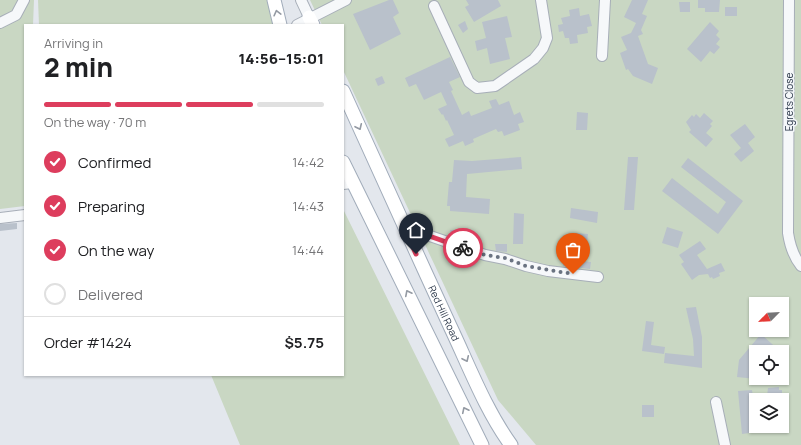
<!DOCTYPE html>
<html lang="en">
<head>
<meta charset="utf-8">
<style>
  :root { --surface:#fff; --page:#f2f2f2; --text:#202124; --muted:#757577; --line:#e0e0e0; --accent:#dd3d5d }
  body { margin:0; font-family:Manrope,sans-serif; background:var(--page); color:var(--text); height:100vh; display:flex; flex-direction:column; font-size:15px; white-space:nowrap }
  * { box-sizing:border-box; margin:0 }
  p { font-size:13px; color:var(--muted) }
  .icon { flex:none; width:22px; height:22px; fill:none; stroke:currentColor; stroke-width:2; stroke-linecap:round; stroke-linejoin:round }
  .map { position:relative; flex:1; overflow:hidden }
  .sheet { position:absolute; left:24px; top:24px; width:320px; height:352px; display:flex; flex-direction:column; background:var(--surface); border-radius:0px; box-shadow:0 1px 3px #0004 }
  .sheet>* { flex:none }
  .needle { width:26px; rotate:246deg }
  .buttons { position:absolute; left:749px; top:297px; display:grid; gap:8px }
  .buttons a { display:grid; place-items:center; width:40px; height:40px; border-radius:0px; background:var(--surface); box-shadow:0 1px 3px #0004; font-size:20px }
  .pin { position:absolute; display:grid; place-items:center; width:34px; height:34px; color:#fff; margin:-41px -17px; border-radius:50% 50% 50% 0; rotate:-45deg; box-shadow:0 0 4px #0007 }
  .pin .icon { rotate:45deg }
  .courier { position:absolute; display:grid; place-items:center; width:40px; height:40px; margin:-20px; border:3px solid #dd3d5d; border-radius:50%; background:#fff; color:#222; box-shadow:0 1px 5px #0007 }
  .headline em { font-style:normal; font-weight:800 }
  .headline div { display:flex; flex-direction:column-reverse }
  .headline { display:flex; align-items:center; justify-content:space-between; height:68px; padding:0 20px }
  h1 { font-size:26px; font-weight:800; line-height:30px }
  .bar { display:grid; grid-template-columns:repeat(4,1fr); gap:6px 4px; align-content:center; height:48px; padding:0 20px }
  .bar i { height:5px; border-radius:3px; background:var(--line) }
  .bar .current { background:var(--accent) }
  .bar p { grid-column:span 4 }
  .line { display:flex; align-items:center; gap:10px; padding:0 20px; border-top:1px solid var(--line) }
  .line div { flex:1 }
  ol { padding:0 20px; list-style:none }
  li { display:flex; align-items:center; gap:12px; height:44px }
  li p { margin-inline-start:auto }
  li .icon { padding:4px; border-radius:50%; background:var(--accent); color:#fff; stroke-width:4 }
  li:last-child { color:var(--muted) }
  li i { width:22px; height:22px; border:2px solid var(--line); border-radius:50% }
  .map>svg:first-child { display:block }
</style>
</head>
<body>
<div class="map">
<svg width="801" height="445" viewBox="0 0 801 445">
  <rect width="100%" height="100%" fill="#e3e7ed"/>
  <g fill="#c9d7c3" fill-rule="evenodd">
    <path d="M0 0H34L33 25H25V206L0 209Z"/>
    <path d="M38 0H273L284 25H39Z"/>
    <path d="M310 0H801V445H536L498 400 343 70V25H322ZM756 304H782V330H756ZM756 352H782V378H756ZM756 400H782V426H756Z"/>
    <path d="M343 209 460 445H240L211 375H343Z"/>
  </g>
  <g fill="#b9c1cb">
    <path d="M389 0H393L399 13 393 17 401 34 370 50 353 14Z"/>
    <path d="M466 0H498L501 6 474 22 465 7 469 5Z"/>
    <path d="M632 0H648L642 14 647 16 641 30 643 34 638 36 648 64 658 68 652 84 633 76 628 69 626 70 620 53 627 50 621 37 631 33 636 23 624 17Z"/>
    <path d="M698 0H720L719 12H705V8H698Z"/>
    <path d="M679 2H690V12H680Z"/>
    <rect x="725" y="7" width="12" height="9"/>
    <path d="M579 8 580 16 589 14 592 26 587 27 588 33 577 35 578 43 570 44 569 38H565L563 31 559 32 558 25 563 24 561 18 570 16 569 10Z"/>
    <path d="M507 16 512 37 505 38 510 59 490 64 487 48 477 51 475 41 486 38 482 22Z"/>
    <path d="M465 21 468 29 463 33 458 25Z"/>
    <path d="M710 22 719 31 716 35 720 39 716 44 720 47 714 54 710 51 701 62 687 49Z"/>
    <path d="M450 57 460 77 449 82 453 90 451 91 462 115 469 111 471 116 492 108 489 101 496 99 499 105 509 101 514 115 520 112 524 122 518 124 520 130 504 136 502 131 498 132 496 129 473 139 474 142 465 146 463 141 449 147 445 139 454 135 447 120 446 121 443 114 442 115 438 109 447 105 441 92 424 100 416 84 409 87 405 78Z"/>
    <path d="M382 76 385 83 378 86 375 79Z"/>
    <path d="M577 112 588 113 587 130H576Z"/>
    <path d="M704 113 713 121 710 124 712 126 706 133 713 139 706 147 689 132 691 130 686 122 692 115 694 117 696 114 700 118Z"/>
    <path d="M745 124 755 137 748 143 754 151 741 162 734 154 741 148 730 135Z"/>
    <path d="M521 157 522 169 467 174 466 197 490 199 489 214 450 211V206H447L449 182H452L454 160 472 161Z"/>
    <path d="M628 157H638L634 210H624Z"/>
    <path d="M688 158 743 201 718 234 662 191 672 178 718 214 726 202 681 167Z"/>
    <path d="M571 208 598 212 597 223 570 218Z"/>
    <path d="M514 213 524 214 523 244H513Z"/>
    <path d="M17 223V229L0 231V224Z"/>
    <path d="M667 227 683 232 678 248 662 243Z"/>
    <path d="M450 230H467V240L451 236Z"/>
    <path d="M575 233 588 234 587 243 576 242 574 260 591 262 590 269 563 266 566 238 575 239Z"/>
    <path d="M700 241 706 249 697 255 707 269 721 263 725 271 719 273 720 276 713 279 712 277 710 278 708 274 699 275 692 280 681 264 684 262 679 255Z"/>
    <path d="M495 244H507V252L496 251Z"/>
    <path d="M696 307 702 337V368L664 363 665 353 694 356 693 339 686 308Z"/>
    <path d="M646 321 654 322 651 345 665 347 664 354 642 351Z"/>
    <path d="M761 334 781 352H756V379L737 377 739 360Z"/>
    <path d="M779 387V390H782V397L767 396 768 388Z"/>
    <path d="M752 390 754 403 756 402 757 432 742 434 738 391Z"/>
    <rect x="642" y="405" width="12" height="12"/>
  </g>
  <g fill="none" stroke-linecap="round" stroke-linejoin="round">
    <defs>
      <g id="minor">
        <path d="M301 0 309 17"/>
        <path d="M789 0 788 233C790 246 793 256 801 266"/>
        <path d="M434 6 469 82 477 88 495 86 534 59 543 48 547 38 541 0"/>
        <path d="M0 23 16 15 24 0"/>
        <path d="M297 25 346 0"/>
        <path d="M602 56 605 0"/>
        <path d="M343 184 352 183"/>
        <path d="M0 218 25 215"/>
        <path d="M404 227 485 255 505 259 526 266 548 271 598 277"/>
        <path d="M716 402 725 445"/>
      </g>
      <g id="major">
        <path d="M274 0 280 25"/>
        <path d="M309 17 313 25"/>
        <path id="s1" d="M343 91C379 170 414 248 450 326 469 366 485 409 511 445"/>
        <path d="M343 162 482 445"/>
      </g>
    </defs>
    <use href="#minor" stroke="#a7aeb8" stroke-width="12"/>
    <use href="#major" stroke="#a1acba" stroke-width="15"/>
    <use href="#minor" stroke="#f6f8fa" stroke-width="10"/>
    <use href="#major" stroke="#fff" stroke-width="13"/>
  </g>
  <defs><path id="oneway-chevron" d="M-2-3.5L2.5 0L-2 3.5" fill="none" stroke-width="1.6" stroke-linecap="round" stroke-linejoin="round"/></defs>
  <g stroke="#949aa3">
    <use href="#oneway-chevron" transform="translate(277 13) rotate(-104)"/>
    <use href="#oneway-chevron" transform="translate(359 127) rotate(65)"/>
    <use href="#oneway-chevron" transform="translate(408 293) rotate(-117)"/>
    <use href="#oneway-chevron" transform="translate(466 359) rotate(65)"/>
    <use href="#oneway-chevron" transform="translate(465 410) rotate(-116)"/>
  </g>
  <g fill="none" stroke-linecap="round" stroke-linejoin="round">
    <path stroke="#6a7381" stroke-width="4" stroke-dasharray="0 7.2" d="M463 248 485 255 505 258 526 266 573 274"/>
    <path stroke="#dd3d5d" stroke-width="5" d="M416 254 404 227 463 248"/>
  </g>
  <g text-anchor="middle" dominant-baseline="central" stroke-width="3" stroke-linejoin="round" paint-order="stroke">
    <g font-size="10" fill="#293547" stroke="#f3f6f9">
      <text transform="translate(789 102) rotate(-90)">Egrets Close</text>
      <text stroke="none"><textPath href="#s1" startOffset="244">Red Hill Road</textPath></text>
    </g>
  </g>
</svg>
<div class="buttons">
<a><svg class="needle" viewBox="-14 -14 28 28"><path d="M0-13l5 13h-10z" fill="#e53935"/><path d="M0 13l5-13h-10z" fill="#757577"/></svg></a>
<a><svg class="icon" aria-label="locate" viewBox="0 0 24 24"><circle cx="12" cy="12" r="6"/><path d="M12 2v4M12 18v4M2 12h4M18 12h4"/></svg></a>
<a><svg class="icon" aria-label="layers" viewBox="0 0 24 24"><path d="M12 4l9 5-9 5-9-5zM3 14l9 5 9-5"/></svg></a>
</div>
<div class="pin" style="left:573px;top:274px;background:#ea580c"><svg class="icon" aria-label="bag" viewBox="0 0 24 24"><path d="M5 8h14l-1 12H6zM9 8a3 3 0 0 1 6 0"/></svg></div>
<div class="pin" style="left:416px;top:254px;background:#1f2937"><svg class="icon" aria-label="home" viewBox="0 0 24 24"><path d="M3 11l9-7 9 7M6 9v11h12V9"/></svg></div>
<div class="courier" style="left:463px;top:248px"><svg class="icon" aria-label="bike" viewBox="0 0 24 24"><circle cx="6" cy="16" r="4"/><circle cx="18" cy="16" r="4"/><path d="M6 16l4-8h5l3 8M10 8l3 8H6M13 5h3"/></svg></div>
<section class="sheet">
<div class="headline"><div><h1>2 min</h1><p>Arriving in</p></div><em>14:56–15:01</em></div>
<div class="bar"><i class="current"></i><i class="current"></i><i class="current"></i><i></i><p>On the way · 70 m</p></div>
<ol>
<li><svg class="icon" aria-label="check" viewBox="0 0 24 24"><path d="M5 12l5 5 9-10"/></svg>Confirmed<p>14:42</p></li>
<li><svg class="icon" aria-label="check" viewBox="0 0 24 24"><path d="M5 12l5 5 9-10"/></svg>Preparing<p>14:43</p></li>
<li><svg class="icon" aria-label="check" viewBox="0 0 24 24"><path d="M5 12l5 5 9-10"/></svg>On the way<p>14:44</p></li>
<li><i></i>Delivered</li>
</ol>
<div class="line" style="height:52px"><div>Order #1424</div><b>$5.75</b></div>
</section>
</div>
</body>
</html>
